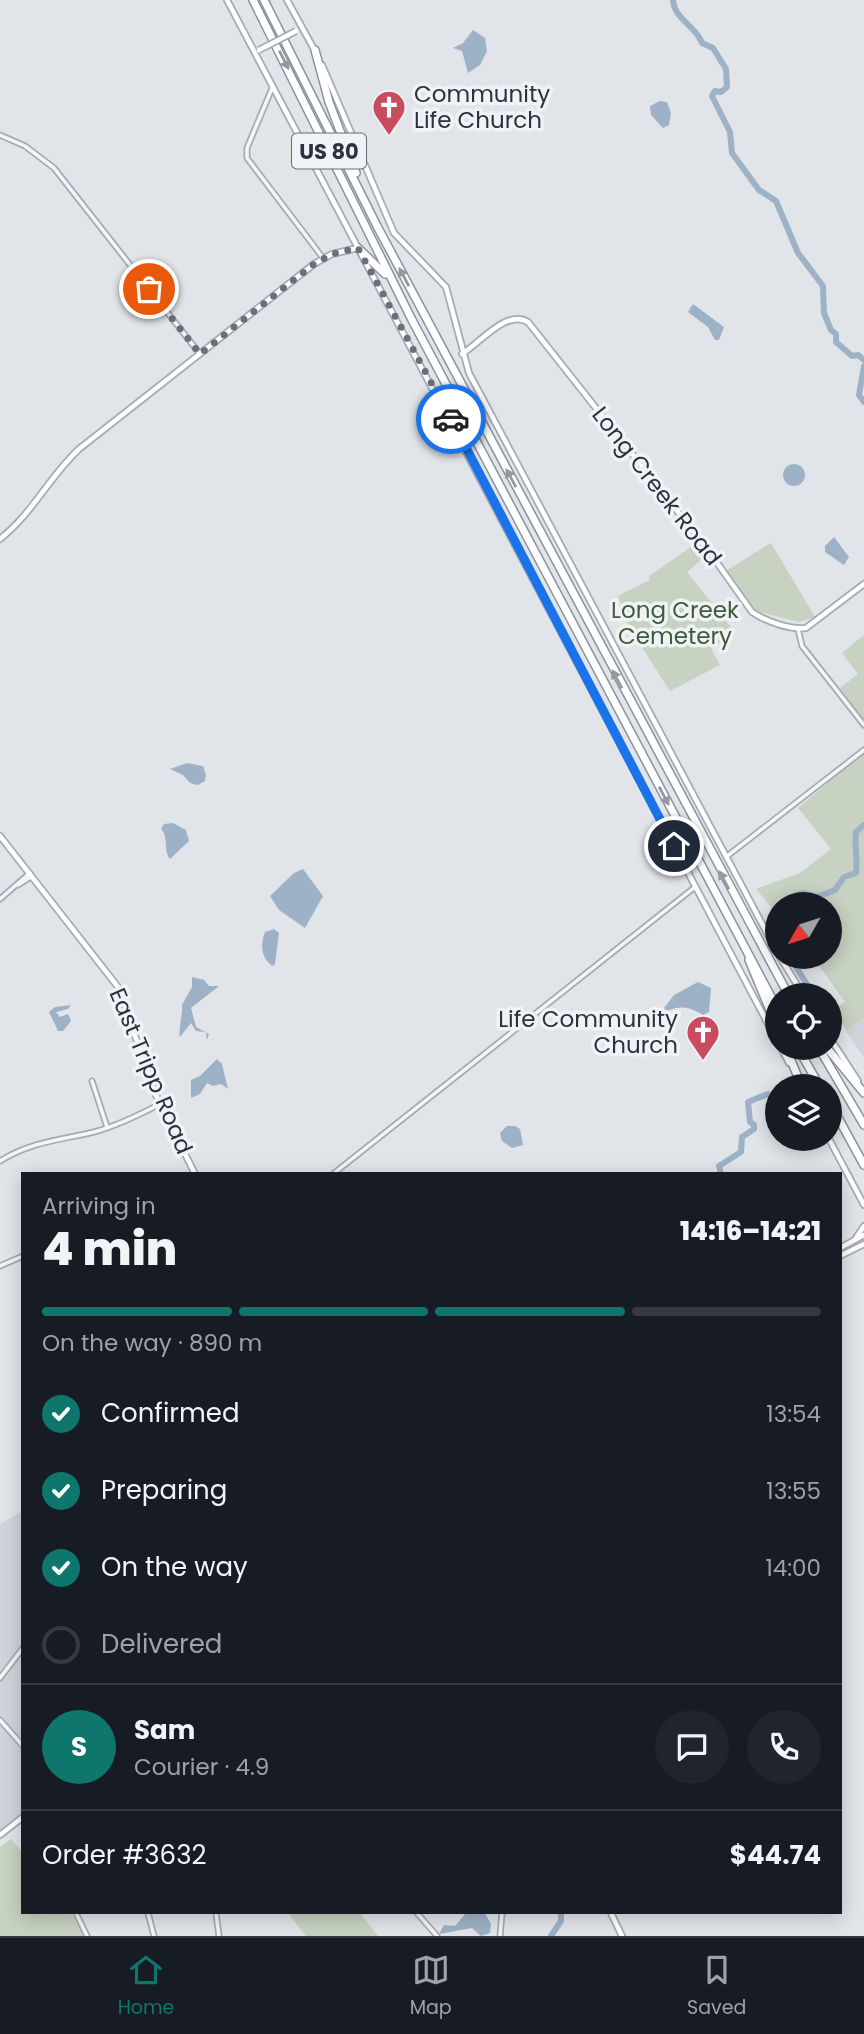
<!DOCTYPE html>
<html lang="en">
<head>
<meta charset="utf-8">
<style>
  :root { --surface:#171b24; --page:#20242c; --text:#f1f3f6; --muted:#9ea1a6; --line:#363941; --accent:#0f766e }
  body { margin:0; font-family:Poppins,sans-serif; background:var(--page); color:var(--text); height:100vh; display:flex; flex-direction:column; font-size:26px; white-space:nowrap }
  * { box-sizing:border-box; margin:0 }
  p { font-size:23px; color:var(--muted) }
  .icon { flex:none; width:38px; height:38px; fill:none; stroke:currentColor; stroke-width:2; stroke-linecap:round; stroke-linejoin:round }
  .map { position:relative; flex:1; overflow:hidden }
  .drawer { position:absolute; left:21px; top:1172px; width:821px; height:742px; display:flex; flex-direction:column; background:var(--surface); border-radius:0px; box-shadow:0 4px 18px #0003 }
  .drawer>* { flex:none }
  .needle { width:46px; rotate:231deg }
  .fabs { position:absolute; left:765px; top:892px; display:grid; gap:14px }
  .fabs a { display:grid; place-items:center; width:77px; height:77px; border-radius:50%; background:var(--surface); box-shadow:0 4px 18px #0003; font-size:35px }
  .pin { position:absolute; display:grid; place-items:center; width:60px; height:60px; color:#fff; margin:-30px; border:4px solid #fff; border-radius:50%; box-shadow:0 2px 7px #0007 }
  .courier { position:absolute; display:grid; place-items:center; width:70px; height:70px; margin:-35px; border:5px solid #1a73e8; border-radius:50%; background:#fff; color:#222; box-shadow:0 2px 9px #0007 }
  .summary em { font-style:normal; font-weight:800 }
  .summary div { display:flex; flex-direction:column-reverse }
  .summary { display:flex; align-items:center; justify-content:space-between; height:119px; padding:0 21px }
  h1 { font-size:46px; font-weight:800; line-height:52px }
  .bar { display:grid; grid-template-columns:repeat(4,1fr); gap:10px 7px; align-content:center; height:84px; padding:0 21px }
  .bar i { height:9px; border-radius:5px; background:var(--line) }
  .bar .active { background:var(--accent) }
  .bar p { grid-column:span 4 }
  .line { display:flex; align-items:center; gap:18px; padding:0 21px; border-top:2px solid var(--line) }
  .line div { flex:1 }
  .round { display:grid; place-items:center; flex:none; width:74px; height:74px; border-radius:37px; background:var(--page) }
  ol { padding:0 21px; list-style:none }
  li { display:flex; align-items:center; gap:21px; height:77px }
  li p { margin-inline-start:auto }
  li .icon { padding:7px; border-radius:50%; background:var(--accent); color:#fff; stroke-width:4 }
  li:last-child { color:var(--muted) }
  li i { width:38px; height:38px; border:4px solid var(--line); border-radius:50% }
  .dock { display:flex; justify-content:space-around; align-items:center; height:98px; border-top:2px solid var(--line); background:var(--surface); font-size:19px; color:var(--muted) }
  .dock a { display:grid; justify-items:center; gap:4px }
  .dock .active { color:var(--accent) }
  .map>svg:first-child { display:block }
</style>
</head>
<body>
<div class="map">
<svg width="864" height="1936" viewBox="0 0 864 1936">
  <rect width="100%" height="100%" fill="#e1e4e9"/>
  <g fill="#cfd3db">
    <path d="M864 1018V1058L846 1031Z"/>
    <path d="M23 1511V1813L0 1831V1524Z"/>
  </g>
  <g fill="#c7d2c2">
    <path d="M697 543 706 556 687 572 734 631 711 649 720 665 670 691 629 627 618 596 650 580 649 576Z"/>
    <path d="M771 543 815 617 799 622 755 611 727 570Z"/>
    <path d="M864 635V723L840 688 858 674 842 653Z"/>
    <path d="M864 752V1018L846 1031 835 1009 845 1002 813 957H830V905H777V914L756 889 800 873 831 849 798 808Z"/>
    <path d="M11 1839 23 1853V1913H71L84 1936H0V1847Z"/>
    <path d="M288 1913H360L378 1936H306Z"/>
  </g>
  <g fill="#9db2c7">
    <path d="M473 30 485 38 487 51 480 65 468 73 462 51 453 48 463 43Z"/>
    <path d="M660 101 667 102 671 113 669 125 663 128 651 115 650 106Z"/>
    <path d="M693 304 724 327 719 340H715L708 327 688 312Z"/>
    <circle cx="794" cy="475" r="11"/>
    <path d="M834 537 849 557 844 565 825 552V546Z"/>
    <path d="M187 763 203 766 206 775 205 781 198 785 190 783 183 775 170 769Z"/>
    <path d="M173 823 186 830 189 841 170 859C163 850 169 837 161 829L164 824Z"/>
    <path d="M303 869 323 896 305 928 279 910 270 896 294 873Z"/>
    <path d="M274 929 279 933 275 964 272 966C261 957 260 945 265 932Z"/>
    <path d="M192 977 204 980 209 986H219L191 1008 196 1027 209 1034 207 1040 206 1032 196 1031 191 1023 180 1037C178 1031 183 1014 182 1005L192 987Z"/>
    <path d="M698 982 711 988 709 1012 703 1015C690 1007 681 1005 667 1011L664 1008 674 995Z"/>
    <path d="M71 1005 68 1009 56 1012 60 1017 68 1014 71 1021 63 1031H58L49 1012 55 1007Z"/>
    <path d="M217 1059 222 1064 228 1089 221 1084 213 1086 207 1083 200 1094 191 1098V1080L200 1076Z"/>
    <path d="M507 1126H515L520 1129 523 1145 512 1148 502 1141 500 1133Z"/>
    <path d="M466 1913H485L491 1924 490 1933 481 1936 472 1928 439 1934 444 1925 455 1926Z"/>
  </g>
  <g fill="none" stroke-linecap="round" stroke-linejoin="round">
    <g stroke="#9db2c7" stroke-width="6">
      <path d="M673 0C674 19 697 27 702 43L713 48 726 69 727 87 721 92 715 91 712 96 730 132 732 153 759 190 776 201 798 253 823 286 824 313 831 330 836 334V342L852 356 858 355 864 360"/>
      <path d="M864 366 859 395 864 402"/>
      <path d="M783 905 786 899 802 893 817 897 835 890 844 877 856 873C858 857 854 846 856 832L864 825"/>
      <path d="M777 924 774 927 777 936"/>
      <path d="M790 957 814 996"/>
      <path d="M830 1022V1030"/>
      <path d="M721 1174 719 1166 741 1152 742 1137 754 1129V1125L750 1122 748 1102 768 1094 777 1098"/>
      <path d="M551 1936 561 1921V1913"/>
    </g>
    <defs>
      <g id="street">
        <path d="M273 86 247 148V158L323 258"/>
        <path d="M0 135 25 146 54 168 200 354"/>
        <path d="M798 629 802 646 864 725"/>
        <path d="M726 857 864 750"/>
        <path d="M18 885 32 876"/>
        <path d="M0 899 30 873"/>
        <path d="M92 1081 107 1127"/>
        <path d="M0 1161C30 1142 60 1140 94 1132 117 1126 139 1115 160 1104"/>
        <path d="M333 1174 695 887"/>
        <path d="M0 1266 23 1256"/>
        <path d="M0 1678 23 1648"/>
        <path d="M0 1720 23 1746"/>
        <path d="M76 1913 87 1936"/>
        <path d="M148 1913 154 1936"/>
        <path d="M216 1913 219 1936"/>
        <path d="M417 1913 437 1936"/>
        <path d="M500 1936 502 1913"/>
      </g>
      <g id="secondary">
        <path d="M227 0 777 1041"/>
        <path d="M287 0 315 51"/>
        <path d="M322 65 394 233 446 287 469 373 777 952"/>
        <path d="M462 354C480 343 506 309 528 322L708 550 752 612C765 621 790 630 806 628L864 584"/>
        <path d="M0 539C33 513 49 477 79 449L314 264 332 254 358 248"/>
        <path d="M0 836 118 987 155 1093 195 1174"/>
        <path d="M780 957 804 996"/>
        <path d="M830 1038 858 1081"/>
        <path d="M781 1048 789 1063"/>
        <path d="M829 1139 864 1205"/>
        <path d="M856 1238 864 1226"/>
        <path d="M840 1248 864 1235"/>
        <path d="M840 1256 864 1244"/>
        <path d="M0 1835 23 1817"/>
        <path d="M611 1913 622 1936"/>
      </g>
      <g id="highway">
        <path d="M253 0 412 320 777 1008"/>
        <path d="M264 0 377 226 789 996"/>
        <path d="M315 50 329 102 356 173"/>
        <path d="M358 248 385 274"/>
        <path d="M749 960 777 1027"/>
        <path d="M786 1048 802 1087"/>
        <path d="M798 1048 820 1087"/>
        <path d="M819 1048 864 1125"/>
        <path d="M827 1048 864 1093"/>
        <path d="M830 1103 864 1165"/>
      </g>
    </defs>
    <use href="#street" stroke="#a6abb3" stroke-width="7"/>
    <use href="#secondary" stroke="#a6abb3" stroke-width="8"/>
    <use href="#highway" stroke="#89929f" stroke-width="10"/>
    <use href="#street" stroke="#f3f5f7" stroke-width="3.5"/>
    <use href="#secondary" stroke="#fff" stroke-width="4.5"/>
    <use href="#highway" stroke="#fff" stroke-width="7"/>
    <defs>
      <path id="secondary-bridge" d="M259 50 296 31"/>
    </defs>
    <use href="#secondary-bridge" stroke="#a6abb3" stroke-width="8" stroke-linecap="butt"/>
    <use href="#secondary-bridge" stroke="#fff" stroke-width="4.5"/>
  </g>
  <defs><path id="oneway-solid" d="M-6-.8H1V-3.2L6.5 0L1 3.2V.8H-6Z" transform="scale(1.75)"/></defs>
  <g fill="#9498a0">
    <use href="#oneway-solid" transform="translate(284 60) rotate(63)"/>
    <use href="#oneway-solid" transform="translate(404 277) rotate(-118)"/>
    <use href="#oneway-solid" transform="translate(511 478) rotate(-118)"/>
    <use href="#oneway-solid" transform="translate(617 679) rotate(-118)"/>
    <use href="#oneway-solid" transform="translate(664 796) rotate(62)"/>
    <use href="#oneway-solid" transform="translate(724 880) rotate(-118)"/>
  </g>
  <g fill="none" stroke-linecap="round" stroke-linejoin="round">
    <path stroke="#6a707b" stroke-width="7" stroke-dasharray="0 12.6" d="M149 289 200 354 314 264 332 254 358 248 451 419"/>
    <path stroke="#1a73e8" stroke-width="9" d="M451 419 674 846"/>
  </g>
  <defs>
    <symbol id="church-pin" viewBox="-11 -11 22 30"><path d="M0 17L-7.5 6A9.5 9.5 0 1 1 7.5 6Z" fill="#c84b60" stroke="#f0f3f6"/><path d="M-1.2-6h2.4v3.5h3.3v2.4h-3.3V6h-2.4V-.1h-3.3v-2.4h3.3Z" fill="#fff"/></symbol>
  </defs>
  <g fill-rule="evenodd">
    <use href="#church-pin" x="370" y="88" width="38" height="52"/>
    <use href="#church-pin" x="684" y="1013" width="38" height="52"/>
  </g>
  <g text-anchor="middle" dominant-baseline="central" stroke-width="7" stroke-linejoin="round" paint-order="stroke">
    <rect fill="#f0f3f6" stroke="#656c77" stroke-width="2" x="292" y="133.5" width="74" height="35" rx="5"/>
    <g font-size="21" font-weight="bold" fill="#2a3240">
      <text x="329" y="151">US 80</text>
    </g>
    <g font-size="23" fill="#2a3240" stroke="#f0f3f6" text-anchor="start">
      <text x="414" y="94">Community<tspan x="414" dy="26">Life Church</tspan></text>
      <text x="678" y="1019" text-anchor="end">Life Community<tspan x="678" dy="26">Church</tspan></text>
    </g>
    <g font-size="23" fill="#2a3240" stroke="#f0f3f6">
      <text transform="translate(657 486) rotate(52)">Long Creek Road</text>
      <text transform="translate(151 1071) rotate(67)">East Tripp Road</text>
    </g>
    <g font-size="23" fill="#3f5b38" stroke="#f0f3f6">
      <text x="675" y="610">Long Creek<tspan x="675" dy="26">Cemetery</tspan></text>
    </g>
  </g>
</svg>
<div class="fabs">
<a><svg class="needle" viewBox="-14 -14 28 28"><path d="M0-13l5 13h-10z" fill="#e53935"/><path d="M0 13l5-13h-10z" fill="#9ea1a6"/></svg></a>
<a><svg class="icon" aria-label="locate" viewBox="0 0 24 24"><circle cx="12" cy="12" r="6"/><path d="M12 2v4M12 18v4M2 12h4M18 12h4"/></svg></a>
<a><svg class="icon" aria-label="layers" viewBox="0 0 24 24"><path d="M12 4l9 5-9 5-9-5zM3 14l9 5 9-5"/></svg></a>
</div>
<div class="pin" style="left:149px;top:289px;background:#ea580c"><svg class="icon" aria-label="bag" viewBox="0 0 24 24"><path d="M5 8h14l-1 12H6zM9 8a3 3 0 0 1 6 0"/></svg></div>
<div class="pin" style="left:674px;top:846px;background:#1f2937"><svg class="icon" aria-label="home" viewBox="0 0 24 24"><path d="M3 11l9-7 9 7M6 9v11h12V9"/></svg></div>
<div class="courier" style="left:451px;top:419px"><svg class="icon" aria-label="car" viewBox="0 0 24 24"><path d="M5 17H2v-5l4-1 3-4h7l3 4 3 1v5h-3M9 17h6M6 11h13"/><circle cx="7" cy="17" r="2"/><circle cx="17" cy="17" r="2"/></svg></div>
<section class="drawer">
<div class="summary"><div><h1>4 min</h1><p>Arriving in</p></div><em>14:16–14:21</em></div>
<div class="bar"><i class="active"></i><i class="active"></i><i class="active"></i><i></i><p>On the way · 890 m</p></div>
<ol>
<li><svg class="icon" aria-label="check" viewBox="0 0 24 24"><path d="M5 12l5 5 9-10"/></svg>Confirmed<p>13:54</p></li>
<li><svg class="icon" aria-label="check" viewBox="0 0 24 24"><path d="M5 12l5 5 9-10"/></svg>Preparing<p>13:55</p></li>
<li><svg class="icon" aria-label="check" viewBox="0 0 24 24"><path d="M5 12l5 5 9-10"/></svg>On the way<p>14:00</p></li>
<li><i></i>Delivered</li>
</ol>
<div class="line" style="height:126px"><b class="round" style="background:var(--accent);color:#fff">S</b><div><b>Sam</b><p>Courier · 4.9</p></div><a class="round"><svg class="icon" aria-label="chat" viewBox="0 0 24 24"><path d="M4 5h16v11H9l-5 4z"/></svg></a><a class="round"><svg class="icon" aria-label="phone" viewBox="0 0 24 24"><path d="M5 4h4l2 5-3 2q2 4 5 5l2-3 5 2v4C11 20 4 13 5 4z"/></svg></a></div>
<div class="line" style="height:91px"><div>Order #3632</div><b>$44.74</b></div>
</section>
</div>
<nav class="dock">
<a class="active"><svg class="icon" aria-label="home" viewBox="0 0 24 24"><path d="M3 11l9-7 9 7M6 9v11h12V9"/></svg>Home</a>
<a><svg class="icon" aria-label="map" viewBox="0 0 24 24"><path d="M3 6l6-2 6 2 6-2v14l-6 2-6-2-6 2zM9 4v14M15 6v14"/></svg>Map</a>
<a><svg class="icon" aria-label="saved" viewBox="0 0 24 24"><path d="M7 4h10v16l-5-4-5 4z"/></svg>Saved</a>
</nav>
</body>
</html>
